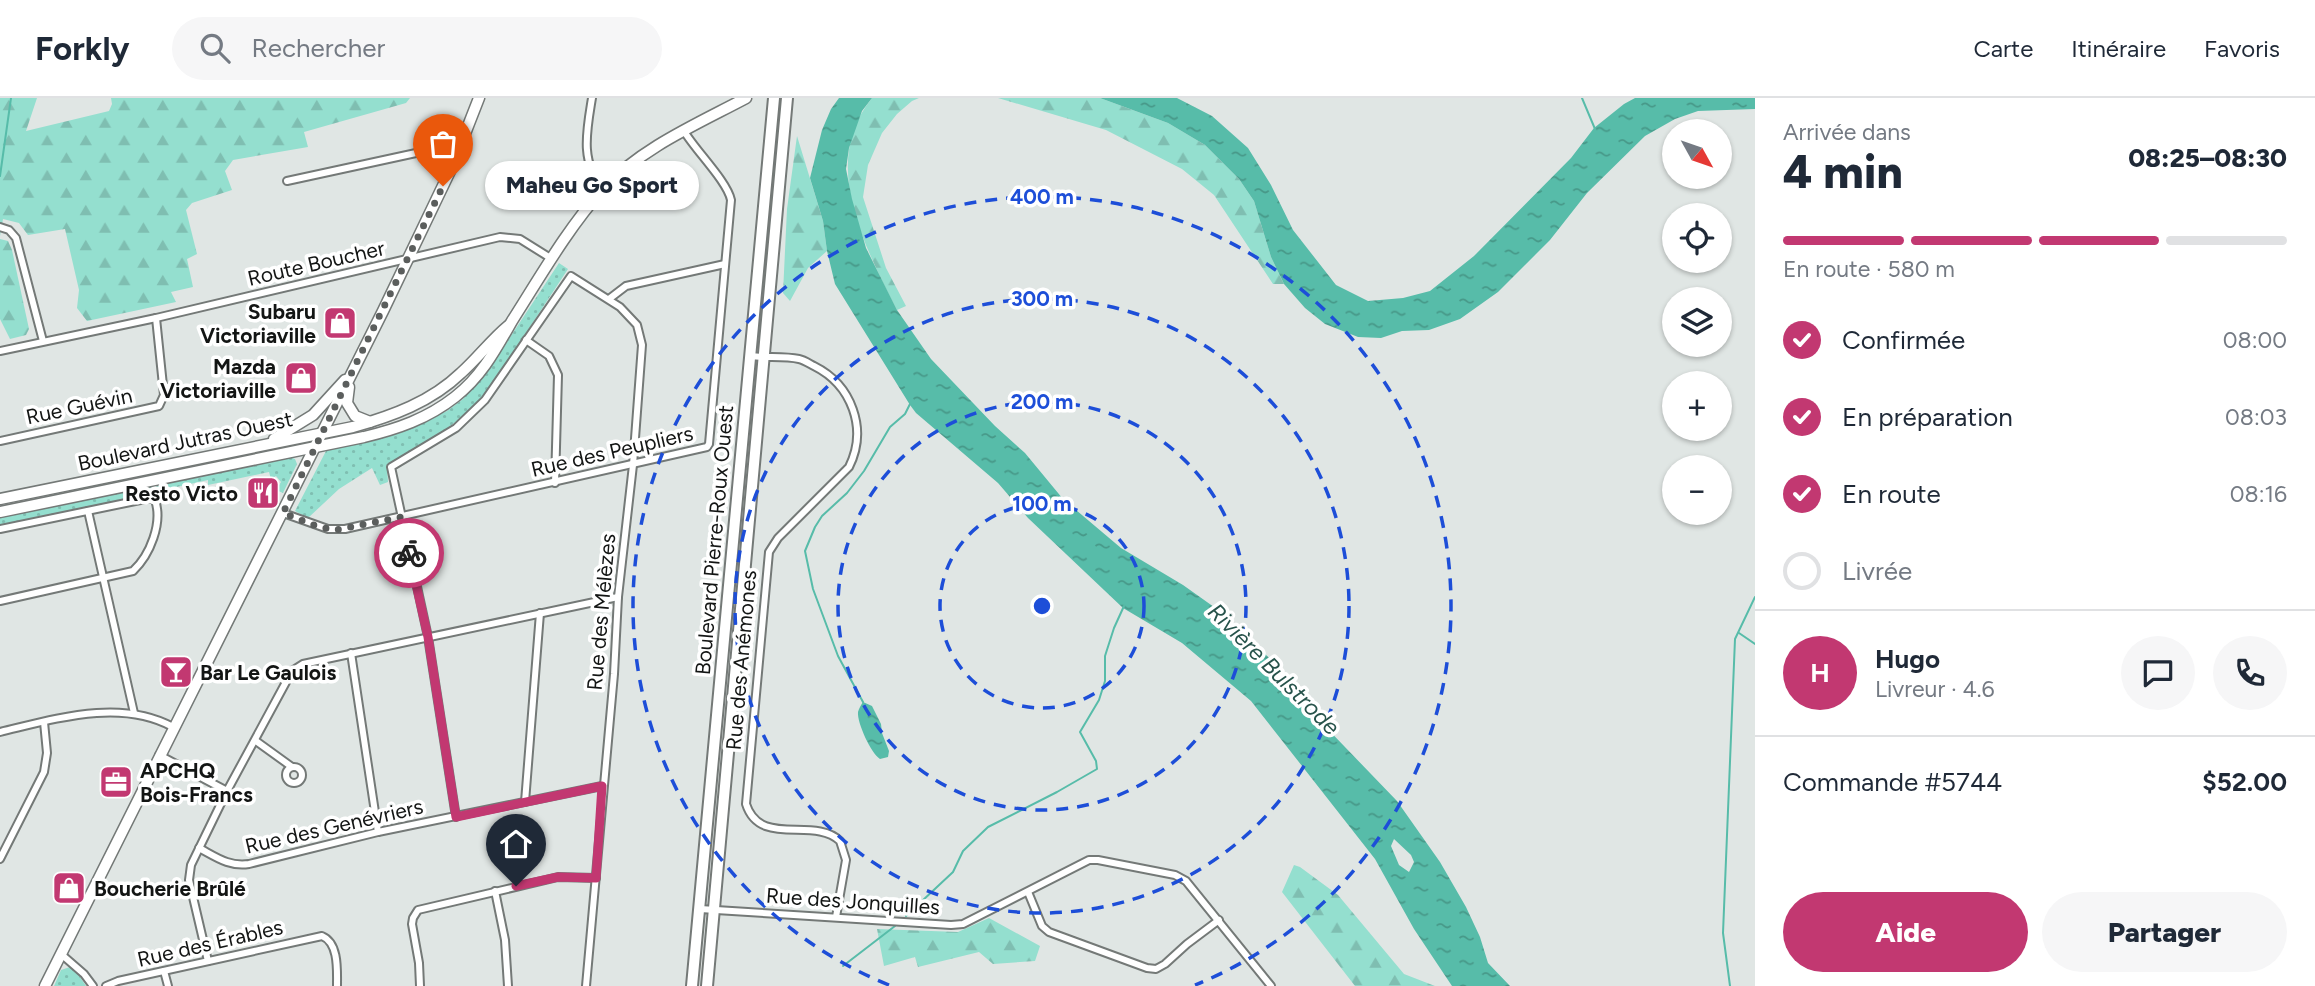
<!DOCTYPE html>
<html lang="fr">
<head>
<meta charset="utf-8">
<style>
  :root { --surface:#fff; --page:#f6f6f7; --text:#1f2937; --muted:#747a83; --line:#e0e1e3; --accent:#c23871 }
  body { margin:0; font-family:Figtree,sans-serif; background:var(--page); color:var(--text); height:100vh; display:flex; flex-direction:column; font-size:26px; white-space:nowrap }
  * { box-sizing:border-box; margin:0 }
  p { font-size:23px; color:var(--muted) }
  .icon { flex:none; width:38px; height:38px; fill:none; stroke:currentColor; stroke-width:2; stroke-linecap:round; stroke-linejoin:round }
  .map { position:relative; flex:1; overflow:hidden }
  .side { display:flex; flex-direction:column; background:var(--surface); width:560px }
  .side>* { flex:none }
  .needle { width:46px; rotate:130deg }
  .tools { position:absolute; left:1662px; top:21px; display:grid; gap:14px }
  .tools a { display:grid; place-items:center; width:70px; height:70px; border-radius:50%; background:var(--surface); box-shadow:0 2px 5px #0004; font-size:35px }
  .pin { position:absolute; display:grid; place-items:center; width:60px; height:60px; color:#fff; margin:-72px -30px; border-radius:50% 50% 50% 0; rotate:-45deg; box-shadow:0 0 7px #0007 }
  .pin .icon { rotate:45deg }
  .courier { position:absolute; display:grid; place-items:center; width:70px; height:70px; margin:-35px; border:5px solid #c23871; border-radius:50%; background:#fff; color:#222; box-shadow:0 2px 9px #0007 }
  .bubble { position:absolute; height:49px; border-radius:24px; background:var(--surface); box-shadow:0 2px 5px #0004; font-size:23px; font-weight:800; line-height:49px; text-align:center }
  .head em { font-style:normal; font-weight:800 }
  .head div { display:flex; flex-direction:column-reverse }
  .head { display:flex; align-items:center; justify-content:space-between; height:119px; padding:0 28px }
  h1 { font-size:46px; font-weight:800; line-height:52px }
  .bar { display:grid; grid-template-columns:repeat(4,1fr); gap:10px 7px; align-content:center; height:84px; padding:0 28px }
  .bar i { height:9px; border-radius:5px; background:var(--line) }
  .bar .current { background:var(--accent) }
  .bar p { grid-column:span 4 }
  .line { display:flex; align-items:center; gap:18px; padding:0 28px; border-top:2px solid var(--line) }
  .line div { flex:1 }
  .round { display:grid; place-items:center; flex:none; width:74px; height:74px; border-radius:37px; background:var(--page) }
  ol { padding:0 28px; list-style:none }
  li { display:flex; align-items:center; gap:21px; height:77px }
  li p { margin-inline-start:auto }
  li .icon { padding:7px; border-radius:50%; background:var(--accent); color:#fff; stroke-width:4 }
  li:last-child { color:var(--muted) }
  li i { width:38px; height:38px; border:4px solid var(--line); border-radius:50% }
  .primary-button { display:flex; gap:14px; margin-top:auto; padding:14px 28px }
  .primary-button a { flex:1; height:80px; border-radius:42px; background:var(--accent); color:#fff; font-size:28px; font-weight:800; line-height:80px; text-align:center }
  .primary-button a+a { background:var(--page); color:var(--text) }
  header { display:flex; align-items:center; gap:42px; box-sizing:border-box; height:98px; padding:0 35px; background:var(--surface); border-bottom:2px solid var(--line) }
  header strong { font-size:33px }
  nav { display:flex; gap:38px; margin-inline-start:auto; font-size:24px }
  .search { width:490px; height:63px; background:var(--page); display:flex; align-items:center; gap:18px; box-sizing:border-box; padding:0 24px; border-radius:38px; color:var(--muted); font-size:26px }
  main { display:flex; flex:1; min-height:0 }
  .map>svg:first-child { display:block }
</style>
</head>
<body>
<header>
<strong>Forkly</strong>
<div class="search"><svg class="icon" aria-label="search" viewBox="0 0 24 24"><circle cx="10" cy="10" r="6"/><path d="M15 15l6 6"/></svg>Rechercher</div>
<nav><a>Carte</a><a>Itinéraire</a><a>Favoris</a></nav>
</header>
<main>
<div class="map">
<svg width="1755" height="888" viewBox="0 0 1755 888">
  <defs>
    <pattern id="grass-dots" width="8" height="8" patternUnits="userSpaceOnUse" patternTransform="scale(1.75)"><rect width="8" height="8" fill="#94dfcf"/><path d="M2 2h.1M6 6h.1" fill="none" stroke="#7fbeb1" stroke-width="1.8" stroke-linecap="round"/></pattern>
    <pattern id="forest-firs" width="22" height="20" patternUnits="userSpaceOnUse" patternTransform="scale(1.75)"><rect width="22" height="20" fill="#94dfcf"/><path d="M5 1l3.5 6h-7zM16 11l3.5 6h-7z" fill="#7fbeb1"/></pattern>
    <pattern id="water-ripples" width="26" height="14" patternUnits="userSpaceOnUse" patternTransform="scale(1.75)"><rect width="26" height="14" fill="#57bca9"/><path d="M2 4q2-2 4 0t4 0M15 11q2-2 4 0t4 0" fill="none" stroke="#479888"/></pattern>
  </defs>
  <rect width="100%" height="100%" fill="#e0e6e4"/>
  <g fill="url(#grass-dots)">
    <path d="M559 165 568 171 501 273 484 297 468 314 439 337 391 364 387 369 388 384 380 387 372 370 339 391 308 420 295 413 326 353 393 336 447 313 463 301 497 259Z"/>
    <path d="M290 359 295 361 297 366 283 395 276 392 281 384 276 378 271 381 269 374 208 387V382L163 392 158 396 0 429V419Z"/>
    <path d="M70 869 76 873 86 888H54L61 872Z"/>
  </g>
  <g fill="url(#forest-firs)">
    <path d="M0 0H37L26 33 109 13 112 6 111 0H410L406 5 304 34 308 49 233 62 225 73 232 92 192 105 186 112 197 156 187 161 193 189 171 194 176 204 87 223 77 210 79 192 65 131 28 137 19 125 3 121 0 138Z"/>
    <path d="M872 0H919L912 3 897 16 882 35 868 67 863 99 886 170 906 208 897 212C865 149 819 65 872 0Z"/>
    <path d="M998 0H1100L1168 25 1205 47 1239 81 1254 103 1271 159 1284 186H1273L1214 97 1182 71 1106 32Z"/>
    <path d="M797 38 823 123 827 153 808 170 790 203 783 195 787 111Z"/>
    <path d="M0 141 8 143 12 152 29 231 26 237 10 241 0 221Z"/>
    <path d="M1294 767 1300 769 1338 797 1404 876 1435 888H1355L1282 794Z"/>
    <path d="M989 820 1040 848 1035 863 993 866 979 854 918 869 915 859 884 868 877 831 958 834Z"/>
  </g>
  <g fill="url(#water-ripples)" fill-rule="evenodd">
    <path d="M839 0H872L862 13 849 50 846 71 852 101 866 150 897 212 931 261 995 328 1025 355 1063 401 1121 450 1183 487 1214 509 1278 568 1318 621 1397 703 1440 764 1466 809 1480 839 1488 865 1510 888H1452L1414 831 1375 761 1251 603 1182 545 1123 510 1028 420 998 385 916 315 910 307 835 186 827 153 823 123 810 80 822 32 831 11ZM1394 741 1411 757 1414 764 1409 774 1399 767 1391 748Z"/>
    <path d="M1100 0H1177L1212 18 1248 50 1271 87 1293 132 1336 187 1368 203 1403 200 1430 193 1474 158 1571 60 1594 30 1624 6 1635 0H1755V11L1698 13 1675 21 1645 38 1587 95 1550 142 1498 194 1460 221 1429 232 1402 233 1381 240 1358 239 1325 226 1305 210 1284 186 1271 159 1254 103 1239 81 1205 47 1168 25Z"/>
    <path d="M863 604 872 608 881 626 882 635 889 653 888 659 880 661C871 655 857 625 858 614 859 610 861 607 863 604Z"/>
  </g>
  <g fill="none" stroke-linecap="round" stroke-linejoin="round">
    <g stroke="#57bca9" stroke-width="2">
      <path d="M1582 0 1595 31"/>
      <path d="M0 78 11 0"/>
      <path d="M1739 535 1755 546"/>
      <path d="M863 604 838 558 813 491 805 453 815 429 822 418 847 395 864 373 890 329 905 316 910 306"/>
      <path d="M906 818 953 774 963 753 988 729 1057 694 1097 671 1096 663 1080 634 1099 602 1105 583V558L1114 530 1124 508"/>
      <path d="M843 868 895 828"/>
      <path d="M1730 888 1723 835 1735 541 1755 499"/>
    </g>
    <defs>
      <g id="street">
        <path d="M592 0C587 31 579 66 604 90"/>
        <path d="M287 83 462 45"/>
        <path d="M0 129 9 132 16 140 43 243"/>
        <path d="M609 201 626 188 725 166"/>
        <path d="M526 242 549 258 558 277 555 385"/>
        <path d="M0 253 156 220 500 139 520 141 552 161"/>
        <path d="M750 258C766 260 784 258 799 261 804 262 810 266 814 268 852 287 868 331 849 369L778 440 769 454 746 706C760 750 814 718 840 743L846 762 836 819"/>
        <path d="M0 343 159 308 164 297 156 220"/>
        <path d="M88 413 134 615"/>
        <path d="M283 415 328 431H345L707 349 709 346 731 102C727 83 695 52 684 33"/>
        <path d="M0 431 150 400 155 402C163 425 150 457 133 473L0 503"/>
        <path d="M351 555 378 734"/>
        <path d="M0 634C55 621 120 600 173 629"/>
        <path d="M256 643 292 669"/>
        <path d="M159 657 227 693"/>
        <circle cx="294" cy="677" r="8"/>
        <path d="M525 704 540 515"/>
        <path d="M456 719 428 539 391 369 456 330 485 302 571 178 620 209 637 227 642 247 633 367 618 499 614 576 586 888"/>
        <path d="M199 750C216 759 229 769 249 766L378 734 602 688"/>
        <path d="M0 761 44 674 47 655 44 624"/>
        <path d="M495 793 505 842 508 888"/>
        <path d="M1028 794 1042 828 1049 834 1147 870 1156 871 1165 866 1187 846 1219 822"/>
        <path d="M700 811 951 827 963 826 1089 762H1098L1175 777 1186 783 1271 888"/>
        <path d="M61 856 84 876 93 888"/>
        <path d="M208 863 189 782 191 767 227 693 292 573 303 566 618 499"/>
        <path d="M164 873 168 888"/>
        <path d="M106 888 118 883 322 838C339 845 337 872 337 888"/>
        <path d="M420 888 419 865 412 826 413 820 418 812 558 779 596 780"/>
      </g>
      <g id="secondary">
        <path d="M349 289 347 305 355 318 370 324"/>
        <path d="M274 341 313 317 345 282"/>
        <path d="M0 401 353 329C392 318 431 304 461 275 478 260 491 242 508 228"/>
        <path d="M0 414 364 339C397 331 427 321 455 299 482 278 496 251 512 223 540 179 568 130 603 91 641 50 697 26 746 0"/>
        <path d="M45 888 383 213 452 69 479 0"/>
      </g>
      <g id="primary">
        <path d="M692 888 774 0"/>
        <path d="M707 888 787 0"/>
      </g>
    </defs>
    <use href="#street" stroke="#747977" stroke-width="10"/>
    <use href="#secondary" stroke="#747977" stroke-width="13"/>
    <use href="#primary" stroke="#747977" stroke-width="14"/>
    <use href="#street" stroke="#fff" stroke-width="6"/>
    <use href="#secondary" stroke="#fff" stroke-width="10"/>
    <use href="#primary" stroke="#fff" stroke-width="10"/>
  </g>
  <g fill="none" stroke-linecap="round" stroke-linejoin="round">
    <path stroke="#5b5e5d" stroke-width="7" stroke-dasharray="0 12.6" d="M409 455 401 419 336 432 319 429 283 415 443 88"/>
    <path stroke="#c23871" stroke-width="9" d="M409 455 428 539 456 719 602 688 596 780 558 779 516 788"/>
  </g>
  <g fill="none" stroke="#1d4ed8" stroke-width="3.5" stroke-dasharray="12 9">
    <circle cx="1042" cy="508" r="102"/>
    <circle cx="1042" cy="508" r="204"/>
    <circle cx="1042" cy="508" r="307"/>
    <path d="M889 887A409 409 0 1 1 1195 887"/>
  </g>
  <defs>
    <symbol id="shop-square" viewBox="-11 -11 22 22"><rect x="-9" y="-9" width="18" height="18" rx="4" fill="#c23871" stroke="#fff"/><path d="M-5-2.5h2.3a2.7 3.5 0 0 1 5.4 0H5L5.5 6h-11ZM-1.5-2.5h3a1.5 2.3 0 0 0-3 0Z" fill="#fff"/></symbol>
    <symbol id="restaurant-square" viewBox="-11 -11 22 22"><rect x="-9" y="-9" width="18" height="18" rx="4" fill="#c23871" stroke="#fff"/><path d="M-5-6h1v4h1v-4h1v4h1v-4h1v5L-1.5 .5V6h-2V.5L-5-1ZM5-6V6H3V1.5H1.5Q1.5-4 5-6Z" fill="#fff"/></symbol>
    <symbol id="bar-square" viewBox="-11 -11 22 22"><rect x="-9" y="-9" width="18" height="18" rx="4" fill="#c23871" stroke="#fff"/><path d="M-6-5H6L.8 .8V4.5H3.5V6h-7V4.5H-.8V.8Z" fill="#fff"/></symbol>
    <symbol id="office-square" viewBox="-11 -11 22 22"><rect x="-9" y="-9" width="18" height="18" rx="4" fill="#c23871" stroke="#fff"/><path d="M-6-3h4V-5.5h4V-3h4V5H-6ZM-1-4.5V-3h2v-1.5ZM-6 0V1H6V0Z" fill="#fff"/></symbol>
  </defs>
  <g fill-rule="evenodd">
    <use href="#shop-square" x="321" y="206" width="38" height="38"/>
    <use href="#shop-square" x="282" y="261" width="38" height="38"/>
    <use href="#restaurant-square" x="244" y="376" width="38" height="38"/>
    <use href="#bar-square" x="157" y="555" width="38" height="38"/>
    <use href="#office-square" x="97" y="665" width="38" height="38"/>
    <use href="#shop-square" x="50" y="771" width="38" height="38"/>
  </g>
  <g text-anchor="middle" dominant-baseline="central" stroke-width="7" stroke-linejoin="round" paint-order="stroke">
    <g font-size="21" fill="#131514" stroke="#fff">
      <text transform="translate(316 165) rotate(-13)">Route Boucher</text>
      <text transform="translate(79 308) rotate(-12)">Rue Guévin</text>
      <text transform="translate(185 343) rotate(-12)">Boulevard Jutras Ouest</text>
      <text transform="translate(612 353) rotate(-13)">Rue des Peupliers</text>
      <text transform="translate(714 442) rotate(-85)">Boulevard Pierre-Roux Ouest</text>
      <text transform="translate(601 514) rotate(-85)">Rue des Mélèzes</text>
      <text transform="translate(741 562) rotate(-85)">Rue des Anémones</text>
      <text transform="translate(334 728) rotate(-13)">Rue des Genévriers</text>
      <text transform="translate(853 803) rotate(4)">Rue des Jonquilles</text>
      <text transform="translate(210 845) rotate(-13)">Rue des Érables</text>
    </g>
    <g font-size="21" font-weight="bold" fill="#131514" stroke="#fff" text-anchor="end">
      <text x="316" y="213">Subaru<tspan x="316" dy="24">Victoriaville</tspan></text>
      <text x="276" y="268">Mazda<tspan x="276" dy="24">Victoriaville</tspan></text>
      <text x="238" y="395">Resto Victo</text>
      <text x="200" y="574" text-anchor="start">Bar Le Gaulois</text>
      <text x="140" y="672" text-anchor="start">APCHQ<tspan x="140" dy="24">Bois-Francs</tspan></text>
      <text x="94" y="790" text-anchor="start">Boucherie Brûlé</text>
    </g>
    <g font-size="23" font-style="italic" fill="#27534b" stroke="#fff">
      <text transform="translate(1274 571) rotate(45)">Rivière Bulstrode</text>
    </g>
  </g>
  <circle cx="1042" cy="508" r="10" fill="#1d4ed8" stroke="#fff" stroke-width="3.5"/>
  <g font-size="21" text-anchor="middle" font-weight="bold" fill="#1d4ed8" stroke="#fff" stroke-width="7" stroke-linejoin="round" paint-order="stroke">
    <text x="1042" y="106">400 m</text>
    <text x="1042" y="208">300 m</text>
    <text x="1042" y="311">200 m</text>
    <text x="1042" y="413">100 m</text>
  </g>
</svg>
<div class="tools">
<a><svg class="needle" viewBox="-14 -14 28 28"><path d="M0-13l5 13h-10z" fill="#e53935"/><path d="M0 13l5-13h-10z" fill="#747a83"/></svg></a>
<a><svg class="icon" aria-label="locate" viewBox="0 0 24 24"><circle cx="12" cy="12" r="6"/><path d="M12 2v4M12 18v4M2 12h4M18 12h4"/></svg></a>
<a><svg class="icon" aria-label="layers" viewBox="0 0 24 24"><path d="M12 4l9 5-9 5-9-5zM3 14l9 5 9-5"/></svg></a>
<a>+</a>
<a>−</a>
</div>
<div class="pin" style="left:443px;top:88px;background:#ea580c"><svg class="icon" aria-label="bag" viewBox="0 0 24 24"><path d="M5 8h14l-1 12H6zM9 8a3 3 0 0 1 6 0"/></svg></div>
<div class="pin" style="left:516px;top:788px;background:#1f2937"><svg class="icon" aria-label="home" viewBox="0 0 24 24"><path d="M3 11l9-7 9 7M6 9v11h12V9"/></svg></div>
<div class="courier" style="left:409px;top:455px"><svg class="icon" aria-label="bike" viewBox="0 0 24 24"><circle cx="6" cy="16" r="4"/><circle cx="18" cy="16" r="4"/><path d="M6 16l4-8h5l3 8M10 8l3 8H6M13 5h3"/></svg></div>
<div class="bubble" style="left:485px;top:63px;width:214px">Maheu Go Sport</div>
</div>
<section class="side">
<div class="head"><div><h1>4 min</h1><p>Arrivée dans</p></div><em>08:25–08:30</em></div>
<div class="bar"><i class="current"></i><i class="current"></i><i class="current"></i><i></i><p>En route · 580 m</p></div>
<ol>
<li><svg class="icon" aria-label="check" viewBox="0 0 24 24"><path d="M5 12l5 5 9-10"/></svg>Confirmée<p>08:00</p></li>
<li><svg class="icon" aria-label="check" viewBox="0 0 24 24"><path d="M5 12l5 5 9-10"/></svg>En préparation<p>08:03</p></li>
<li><svg class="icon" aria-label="check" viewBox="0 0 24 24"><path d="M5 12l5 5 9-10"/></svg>En route<p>08:16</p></li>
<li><i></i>Livrée</li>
</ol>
<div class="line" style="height:126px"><b class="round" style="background:var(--accent);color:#fff">H</b><div><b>Hugo</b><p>Livreur · 4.6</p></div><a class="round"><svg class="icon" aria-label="chat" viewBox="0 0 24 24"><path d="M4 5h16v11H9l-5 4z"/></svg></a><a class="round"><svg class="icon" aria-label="phone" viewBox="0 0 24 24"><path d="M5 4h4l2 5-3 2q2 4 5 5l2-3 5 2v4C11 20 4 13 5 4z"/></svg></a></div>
<div class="line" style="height:91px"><div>Commande #5744</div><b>$52.00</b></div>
<div class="primary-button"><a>Aide</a><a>Partager</a></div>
</section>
</main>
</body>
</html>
